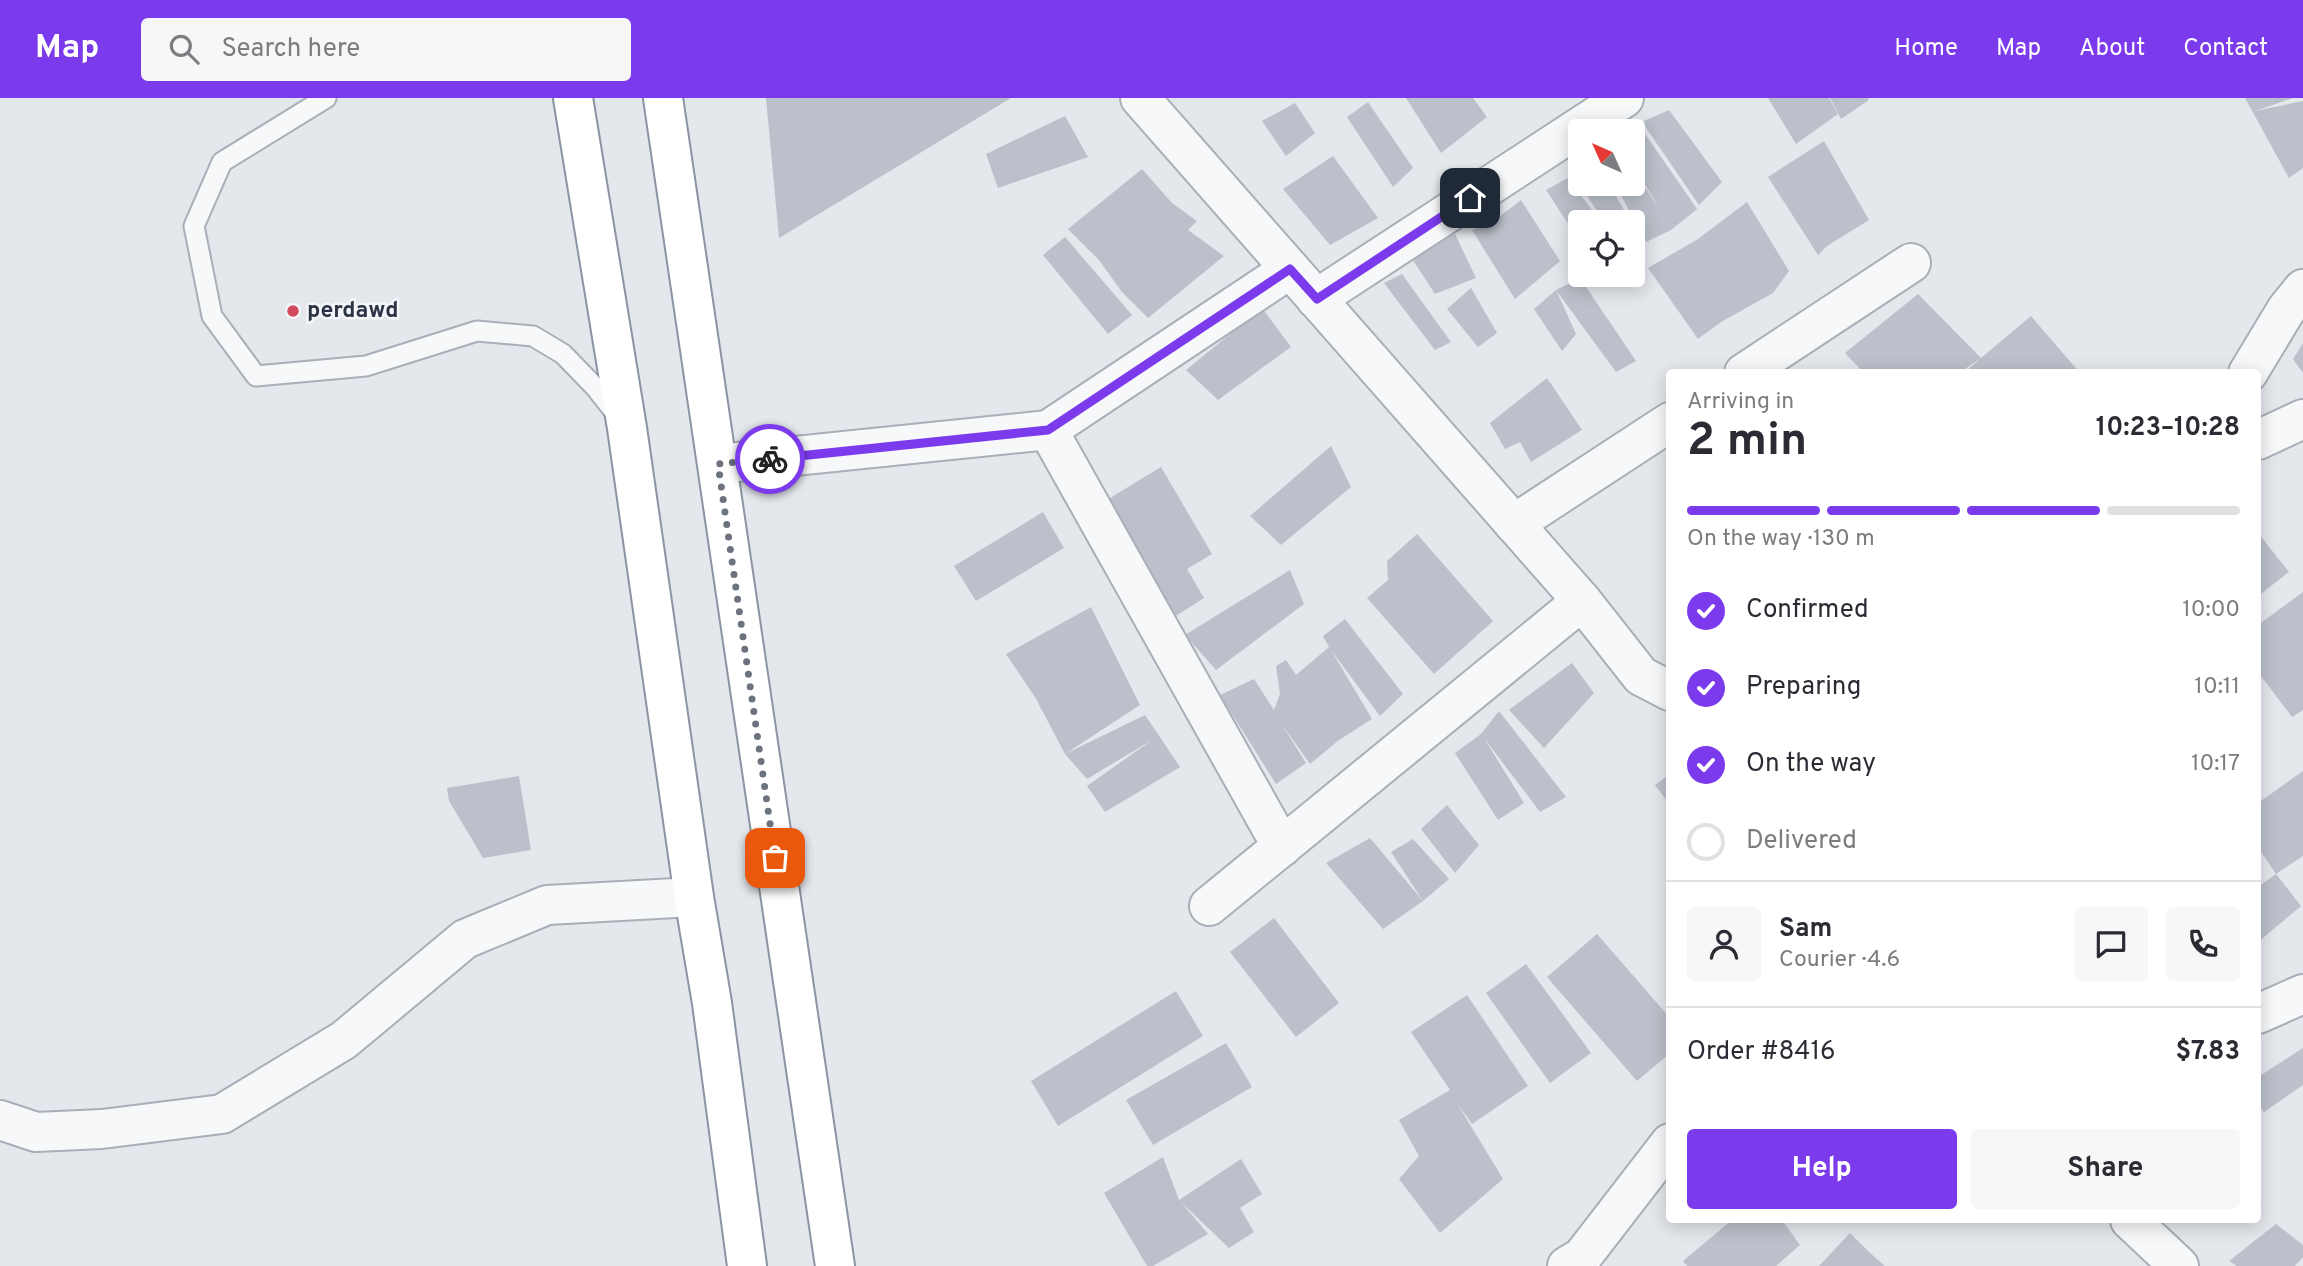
<!DOCTYPE html>
<html lang="en">
<head>
<meta charset="utf-8">
<style>
  :root { --surface:#fff; --page:#f7f7f7; --text:#2b2b33; --muted:#7c7c81; --line:#e1e1e2; --accent:#7c3aed }
  body { margin:0; font-family:Overpass,sans-serif; background:var(--page); color:var(--text); height:100vh; display:flex; flex-direction:column; font-size:26px; white-space:nowrap }
  * { box-sizing:border-box; margin:0 }
  p { font-size:23px; color:var(--muted) }
  .icon { flex:none; width:38px; height:38px; fill:none; stroke:currentColor; stroke-width:2; stroke-linecap:round; stroke-linejoin:round }
  .map { position:relative; flex:1; overflow:hidden }
  .side { position:absolute; left:1666px; top:271px; width:595px; height:854px; display:flex; flex-direction:column; background:var(--surface); border-radius:7px; box-shadow:0 4px 18px #0003 }
  .side>* { flex:none }
  .needle { width:46px; rotate:315deg }
  .tools { position:absolute; left:1568px; top:21px; display:grid; gap:14px }
  .tools a { display:grid; place-items:center; width:77px; height:77px; border-radius:7px; background:var(--surface); box-shadow:0 4px 18px #0003; font-size:35px }
  .pin { position:absolute; display:grid; place-items:center; width:60px; height:60px; color:#fff; margin:-30px; border-radius:14px; box-shadow:0 4px 10px #0006 }
  .courier { position:absolute; display:grid; place-items:center; width:70px; height:70px; margin:-35px; border:5px solid #7c3aed; border-radius:50%; background:#fff; color:#222; box-shadow:0 2px 9px #0007 }
  .head em { font-style:normal; font-weight:700 }
  .head div { display:flex; flex-direction:column-reverse }
  .head { display:flex; align-items:center; justify-content:space-between; height:119px; padding:0 21px }
  h1 { font-size:46px; font-weight:700; line-height:52px }
  .bar { display:grid; grid-template-columns:repeat(4,1fr); gap:10px 7px; align-content:center; height:84px; padding:0 21px }
  .bar i { height:9px; border-radius:5px; background:var(--line) }
  .bar .on { background:var(--accent) }
  .bar p { grid-column:span 4 }
  .line { display:flex; align-items:center; gap:18px; padding:0 21px; border-top:2px solid var(--line) }
  .line div { flex:1 }
  .round { display:grid; place-items:center; flex:none; width:74px; height:74px; border-radius:7px; background:var(--page) }
  ol { padding:0 21px; list-style:none }
  li { display:flex; align-items:center; gap:21px; height:77px }
  li p { margin-inline-start:auto }
  li .icon { padding:7px; border-radius:50%; background:var(--accent); color:#fff; stroke-width:4 }
  li:last-child { color:var(--muted) }
  li i { width:38px; height:38px; border:4px solid var(--line); border-radius:50% }
  .action { display:flex; gap:14px; margin-top:auto; padding:14px 21px }
  .action a { flex:1; height:80px; border-radius:7px; background:var(--accent); color:#fff; font-size:28px; font-weight:700; line-height:80px; text-align:center }
  .action a+a { background:var(--page); color:var(--text) }
  header { display:flex; align-items:center; gap:42px; box-sizing:border-box; height:98px; padding:0 35px; background:var(--accent); color:#fff }
  header strong { font-size:33px }
  nav { display:flex; gap:38px; margin-inline-start:auto; font-size:24px }
  .search { width:490px; height:63px; background:var(--page); display:flex; align-items:center; gap:18px; box-sizing:border-box; padding:0 24px; border-radius:7px; color:var(--muted); font-size:26px }
  .map>svg:first-child { display:block }
</style>
</head>
<body>
<header>
<strong>Map</strong>
<div class="search"><svg class="icon" aria-label="search" viewBox="0 0 24 24"><circle cx="10" cy="10" r="6"/><path d="M15 15l6 6"/></svg>Search here</div>
<nav><a>Home</a><a>Map</a><a>About</a><a>Contact</a></nav>
</header>
<div class="map">
<svg width="2303" height="1168" viewBox="0 0 2303 1168">
  <rect width="100%" height="100%" fill="#e4e7ec"/>
  <g fill="#bbc0ca">
    <path d="M766 0H1011L779 140Z"/>
    <path d="M1406 0H1473L1487 19 1441 55Z"/>
    <path d="M1768 0H1829L1838 16 1796 46Z"/>
    <path d="M1830 0H1868L1869 2 1841 21Z"/>
    <path d="M2245 0H2293L2255 13 2303 3V70L2289 80Z"/>
    <path d="M1368 4 1413 70 1393 89 1347 19Z"/>
    <path d="M1295 5 1315 35 1286 58 1262 23Z"/>
    <path d="M1669 12 1722 84 1699 107 1642 24Z"/>
    <path d="M1065 18 1088 59 998 90 986 56Z"/>
    <path d="M1641 30 1697 111 1671 132 1646 144 1615 86H1633V71L1660 112 1633 66V35Z"/>
    <path d="M1824 43 1869 122 1827 148 1818 157 1768 79Z"/>
    <path d="M1333 58 1378 120 1330 147 1283 91Z"/>
    <path d="M1142 71 1172 105 1197 123 1188 132 1224 158 1148 220 1122 194 1099 162 1068 131Z"/>
    <path d="M1580 71V86H1609L1631 124H1604L1573 76Z"/>
    <path d="M1568 80 1601 124H1580V144L1546 92Z"/>
    <path d="M1521 102 1560 163 1515 201 1472 132 1495 122Z"/>
    <path d="M1747 104 1789 173 1773 195 1721 224 1698 241 1648 170 1698 141Z"/>
    <path d="M1633 127 1643 145 1633 151Z"/>
    <path d="M1455 136 1476 180 1435 196 1411 159Z"/>
    <path d="M1065 139 1132 217 1108 236 1043 157Z"/>
    <path d="M1402 176 1451 244 1435 252 1384 185Z"/>
    <path d="M1580 180 1636 263 1616 274 1556 192Z"/>
    <path d="M1471 190 1497 235 1478 249 1447 211Z"/>
    <path d="M1556 192 1576 236 1562 253 1534 211Z"/>
    <path d="M1918 196 1981 260 2031 218 2080 275H1964L1981 260 1959 275H1864L1845 255Z"/>
    <path d="M1262 210 1291 249 1218 302 1186 272Z"/>
    <path d="M2303 245V275L2293 261Z"/>
    <path d="M1547 280 1582 332 1531 364 1520 344 1505 351 1490 325Z"/>
    <path d="M1331 348 1351 389 1281 447 1250 418Z"/>
    <path d="M1161 369 1212 456 1187 471 1204 500 1174 519 1105 403Z"/>
    <path d="M1043 414 1064 450 976 503 954 468Z"/>
    <path d="M2258 435 2289 474 2258 498Z"/>
    <path d="M1417 436 1493 523 1434 576 1367 500 1388 482 1387 463Z"/>
    <path d="M1290 472 1304 506 1216 572 1185 537Z"/>
    <path d="M2303 494V612L2292 619 2258 574V527Z"/>
    <path d="M1091 509 1140 607 1065 656 1035 599 1006 556Z"/>
    <path d="M1345 521 1403 596 1380 618 1331 552 1372 621 1339 642 1310 666 1281 625 1306 665 1276 686 1220 597 1254 581 1274 612 1280 596 1276 568 1286 562 1296 577 1329 549 1323 538Z"/>
    <path d="M1572 565 1594 595 1544 650 1509 612Z"/>
    <path d="M1499 613 1566 699 1540 714 1484 640 1524 705 1498 722 1455 655 1481 636Z"/>
    <path d="M1145 617 1180 669 1105 714 1087 688 1152 642 1087 681 1065 656Z"/>
    <path d="M2303 673V758L2276 776 2258 749V705Z"/>
    <path d="M1670 676V707L1655 687Z"/>
    <path d="M519 678 531 752 483 760 449 703 447 690Z"/>
    <path d="M1447 707 1479 747 1455 775 1421 731Z"/>
    <path d="M1370 740 1423 803 1391 754 1413 741 1449 781 1423 803 1383 831 1326 765Z"/>
    <path d="M2276 776 2301 808 2258 844V789Z"/>
    <path d="M1274 820 1339 905 1296 939 1230 854Z"/>
    <path d="M1597 836 1670 920V955L1637 983 1547 879Z"/>
    <path d="M1526 866 1591 955 1550 985 1486 895Z"/>
    <path d="M1176 893 1203 938 1058 1028 1031 983Z"/>
    <path d="M1467 897 1528 988 1472 1026 1457 1005 1503 1081 1440 1135 1399 1081 1419 1058 1399 1022 1450 992 1411 934Z"/>
    <path d="M1226 945 1252 989 1153 1047 1126 1002Z"/>
    <path d="M2303 950V987L2264 1014 2258 1006V979Z"/>
    <path d="M1163 1059 1179 1102 1241 1061 1262 1096 1240 1110 1254 1134 1229 1150 1181 1104 1208 1136 1153 1168H1147L1104 1095Z"/>
    <path d="M1732 1122H1782L1800 1147 1776 1168H1687L1683 1163Z"/>
    <path d="M2276 1126 2303 1147V1159L2295 1168H2237L2229 1163Z"/>
    <path d="M1850 1135 1870 1155 1885 1168H1819Z"/>
  </g>
  <g fill="none" stroke-linecap="round" stroke-linejoin="round">
    <defs>
      <path id="lane" d="M326 0 222 64 194 128 212 218 256 278 366 268 477 233 533 238 563 256 595 289 617 317"/>
      <g id="street">
        <path d="M1140 0 1582 503 1641 578 1670 593"/>
        <path d="M1316 201 1624 0"/>
        <path d="M1744 275 1911 165"/>
        <path d="M2248 275 2286 212 2303 191"/>
        <path d="M1048 332 1282 749"/>
        <path d="M2258 342 2303 321"/>
        <path d="M718 366 1048 332 1290 171"/>
        <path d="M1514 426 1670 324"/>
        <path d="M1209 808 1582 503"/>
        <path d="M2258 916 2303 896"/>
        <path d="M0 1022 36 1034 102 1031 222 1016 344 942 465 841 547 807 694 799"/>
        <path d="M2130 1122 2179 1168"/>
        <path d="M1567 1168 1582 1159 1670 1045"/>
      </g>
      <g id="highway">
        <path d="M573 0 627 330 694 799 712 905 747 1168"/>
        <path d="M663 0 835 1168"/>
      </g>
    </defs>
    <use href="#lane" stroke="#a9aeb7" stroke-width="23"/>
    <use href="#street" stroke="#a9aeb7" stroke-width="42"/>
    <use href="#highway" stroke="#8b94a3" stroke-width="42"/>
    <use href="#lane" stroke="#f7f8fa" stroke-width="19"/>
    <use href="#street" stroke="#f7f8fa" stroke-width="38"/>
    <use href="#highway" stroke="#fff" stroke-width="38"/>
  </g>
  <g fill="none" stroke-linecap="round" stroke-linejoin="round">
    <path stroke="#6c737f" stroke-width="7" stroke-dasharray="0 12.6" d="M770 361 718 366 775 760"/>
    <path stroke="#7c3aed" stroke-width="9" d="M770 361 1048 332 1290 171 1317 201 1470 100"/>
  </g>
  <circle fill="#d1495b" stroke="#f4f6f9" stroke-width="2.5" cx="293" cy="213" r="7"/>
  <g text-anchor="middle" dominant-baseline="central" stroke-width="5" stroke-linejoin="round" paint-order="stroke">
    <g font-size="23" font-weight="bold" fill="#2b3445" stroke="#f4f6f9" text-anchor="start">
      <text x="307" y="213">perdawd</text>
    </g>
  </g>
</svg>
<div class="tools">
<a><svg class="needle" viewBox="-14 -14 28 28"><path d="M0-13l5 13h-10z" fill="#e53935"/><path d="M0 13l5-13h-10z" fill="#7c7c81"/></svg></a>
<a><svg class="icon" aria-label="locate" viewBox="0 0 24 24"><circle cx="12" cy="12" r="6"/><path d="M12 2v4M12 18v4M2 12h4M18 12h4"/></svg></a>
</div>
<div class="pin" style="left:775px;top:760px;background:#ea580c"><svg class="icon" aria-label="bag" viewBox="0 0 24 24"><path d="M5 8h14l-1 12H6zM9 8a3 3 0 0 1 6 0"/></svg></div>
<div class="pin" style="left:1470px;top:100px;background:#1f2937"><svg class="icon" aria-label="home" viewBox="0 0 24 24"><path d="M3 11l9-7 9 7M6 9v11h12V9"/></svg></div>
<div class="courier" style="left:770px;top:361px"><svg class="icon" aria-label="bike" viewBox="0 0 24 24"><circle cx="6" cy="16" r="4"/><circle cx="18" cy="16" r="4"/><path d="M6 16l4-8h5l3 8M10 8l3 8H6M13 5h3"/></svg></div>
<section class="side">
<div class="head"><div><h1>2 min</h1><p>Arriving in</p></div><em>10:23–10:28</em></div>
<div class="bar"><i class="on"></i><i class="on"></i><i class="on"></i><i></i><p>On the way · 130 m</p></div>
<ol>
<li><svg class="icon" aria-label="check" viewBox="0 0 24 24"><path d="M5 12l5 5 9-10"/></svg>Confirmed<p>10:00</p></li>
<li><svg class="icon" aria-label="check" viewBox="0 0 24 24"><path d="M5 12l5 5 9-10"/></svg>Preparing<p>10:11</p></li>
<li><svg class="icon" aria-label="check" viewBox="0 0 24 24"><path d="M5 12l5 5 9-10"/></svg>On the way<p>10:17</p></li>
<li><i></i>Delivered</li>
</ol>
<div class="line" style="height:126px"><a class="round"><svg class="icon" aria-label="person" viewBox="0 0 24 24"><circle cx="12" cy="8" r="4"/><path d="M4 21q1-7 8-7t8 7"/></svg></a><div><b>Sam</b><p>Courier · 4.6</p></div><a class="round"><svg class="icon" aria-label="chat" viewBox="0 0 24 24"><path d="M4 5h16v11H9l-5 4z"/></svg></a><a class="round"><svg class="icon" aria-label="phone" viewBox="0 0 24 24"><path d="M5 4h4l2 5-3 2q2 4 5 5l2-3 5 2v4C11 20 4 13 5 4z"/></svg></a></div>
<div class="line" style="height:91px"><div>Order #8416</div><b>$7.83</b></div>
<div class="action"><a>Help</a><a>Share</a></div>
</section>
</div>
</body>
</html>
